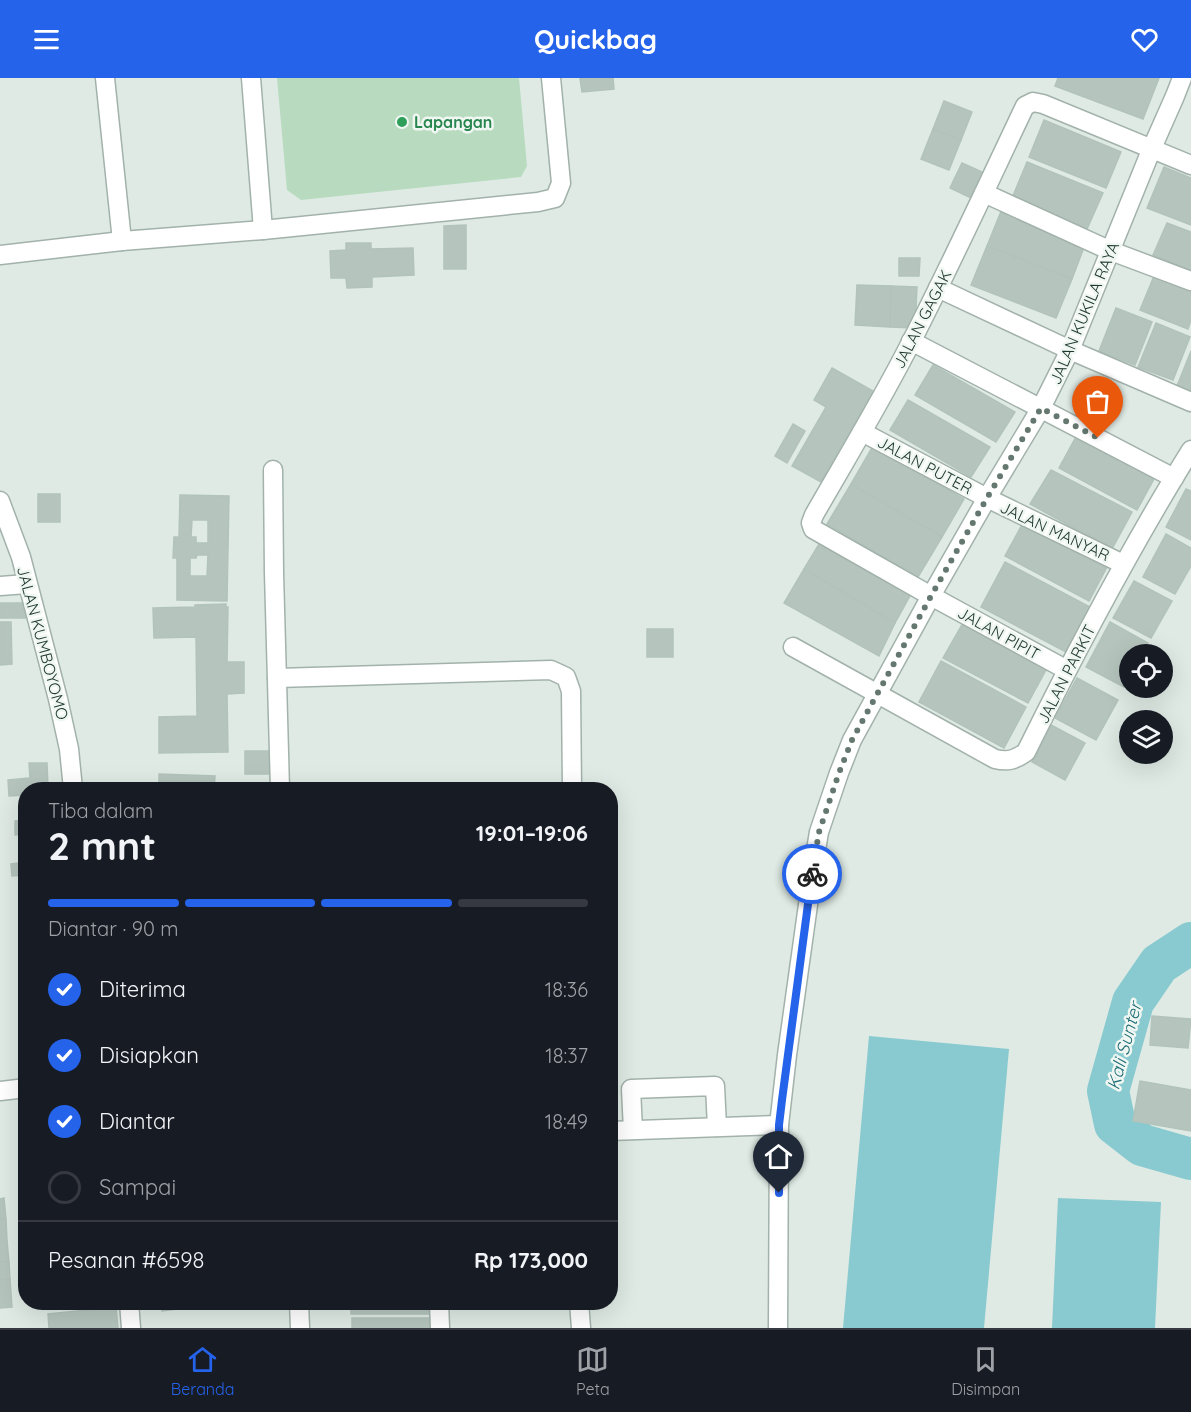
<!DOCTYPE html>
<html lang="id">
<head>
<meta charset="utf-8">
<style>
  :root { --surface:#171b24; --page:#242831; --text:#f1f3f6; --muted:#9ea1a6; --line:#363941; --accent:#2563eb }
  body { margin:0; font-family:Quicksand,sans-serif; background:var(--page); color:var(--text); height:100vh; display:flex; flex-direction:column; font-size:22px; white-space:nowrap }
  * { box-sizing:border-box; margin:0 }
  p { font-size:20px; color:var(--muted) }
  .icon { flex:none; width:33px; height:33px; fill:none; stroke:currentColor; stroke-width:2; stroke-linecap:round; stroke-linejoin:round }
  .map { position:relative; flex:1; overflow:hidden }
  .side { position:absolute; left:18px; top:704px; width:600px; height:528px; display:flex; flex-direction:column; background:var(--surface); border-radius:24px; box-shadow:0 6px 24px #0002 }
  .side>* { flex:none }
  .tools { position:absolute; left:1119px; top:566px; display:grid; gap:12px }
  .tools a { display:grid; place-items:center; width:54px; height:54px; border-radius:50%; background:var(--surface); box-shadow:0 6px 24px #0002; font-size:30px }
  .pin { position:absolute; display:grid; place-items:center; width:51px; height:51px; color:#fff; margin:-62px -26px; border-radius:50% 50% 50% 0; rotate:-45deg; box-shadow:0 0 6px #0007 }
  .pin .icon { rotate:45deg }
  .courier { position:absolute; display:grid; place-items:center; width:60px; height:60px; margin:-30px; border:4px solid #2563eb; border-radius:50%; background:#fff; color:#222; box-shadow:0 2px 8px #0007 }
  .summary em { font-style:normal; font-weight:800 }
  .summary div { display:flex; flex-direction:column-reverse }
  .summary { display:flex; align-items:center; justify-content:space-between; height:102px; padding:0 30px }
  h1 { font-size:39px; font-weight:800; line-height:45px }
  .bar { display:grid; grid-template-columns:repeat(4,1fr); gap:9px 6px; align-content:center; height:72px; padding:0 30px }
  .bar i { height:8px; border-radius:4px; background:var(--line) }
  .bar .current { background:var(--accent) }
  .bar p { grid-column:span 4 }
  .line { display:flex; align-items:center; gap:15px; padding:0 30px; border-top:2px solid var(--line) }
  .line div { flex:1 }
  ol { padding:0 30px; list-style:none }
  li { display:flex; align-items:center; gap:18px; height:66px }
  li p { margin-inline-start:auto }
  li .icon { padding:6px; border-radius:50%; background:var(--accent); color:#fff; stroke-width:4 }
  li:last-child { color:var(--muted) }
  li i { width:33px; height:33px; border:3px solid var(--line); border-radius:50% }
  header { display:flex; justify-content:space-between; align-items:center; height:78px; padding:0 30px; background:var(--accent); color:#fff; font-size:27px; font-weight:800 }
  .menu { display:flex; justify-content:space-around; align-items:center; height:84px; border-top:2px solid var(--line); background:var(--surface); font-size:16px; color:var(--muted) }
  .menu a { display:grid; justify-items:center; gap:3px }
  .menu .current { color:var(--accent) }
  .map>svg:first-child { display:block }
</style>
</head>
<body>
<header><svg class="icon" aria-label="menu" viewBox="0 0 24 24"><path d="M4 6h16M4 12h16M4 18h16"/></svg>Quickbag<svg class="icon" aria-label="heart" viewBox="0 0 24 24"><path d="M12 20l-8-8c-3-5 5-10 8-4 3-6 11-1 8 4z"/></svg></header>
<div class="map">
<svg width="1191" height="1250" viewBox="0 0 1191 1250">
  <rect width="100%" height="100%" fill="#dfeae4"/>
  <path fill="#b8dbbf" d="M277 0H519L527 88 521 99 301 122 287 112Z"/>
  <g fill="#88cacf">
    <path d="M869 958 1009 971 984 1250H843Z"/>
    <path d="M1058 1120 1161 1124 1155 1250H1052Z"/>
  </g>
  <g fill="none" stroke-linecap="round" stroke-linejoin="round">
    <path stroke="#88cacf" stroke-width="42" d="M1191 865 1159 886 1133 924 1108 1013 1115 1046 1142 1067 1191 1081"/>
  </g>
  <g fill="#b5c5bd" stroke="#b2c3bb" stroke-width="1.5" fill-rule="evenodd">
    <path d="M580 0H613L614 11 582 14Z"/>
    <path d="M1058 0H1159L1143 41 1055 8Z"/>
    <path d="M944 23 972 34 961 62 933 51Z"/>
    <path d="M1044 42 1121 74 1106 110 1029 79Z"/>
    <path d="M933 51 961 62 949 92 921 81Z"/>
    <path d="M1027 84 1103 115 1087 151 1012 120Z"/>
    <path d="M962 85 984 95 973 121 950 110Z"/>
    <path d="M1164 89 1191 100V147L1147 130Z"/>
    <path d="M1002 131 1086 164 1072 201 987 168Z"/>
    <path d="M1167 145 1191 154V193L1153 177Z"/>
    <path d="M466 147V191H444V148Z"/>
    <path d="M346 165H371V171L413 170 414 197 372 199V209L347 210 346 200H331L330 173 346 172Z"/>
    <path d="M987 168 1072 201 1056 240 971 207Z"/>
    <path d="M899 180H920L919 198H899Z"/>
    <path d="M1154 198 1191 212V242L1188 251 1140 232Z"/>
    <path d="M857 207 891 208 890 249 855 247Z"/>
    <path d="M891 208 917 209 915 250 890 249Z"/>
    <path d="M1116 230 1152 244 1135 287 1099 273Z"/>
    <path d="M1156 245 1190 259 1173 302 1138 289Z"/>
    <path d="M1191 273V314L1177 308Z"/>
    <path d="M933 287 1015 334 996 364 915 317Z"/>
    <path d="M832 290 873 313 821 404 792 388 826 329 814 322Z"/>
    <path d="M908 322 990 369 971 399 890 352Z"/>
    <path d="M793 346 805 353 787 385 775 378Z"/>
    <path d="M1077 357 1155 399 1137 432 1059 390Z"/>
    <path d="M873 368 964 421 942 459 851 406Z"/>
    <path d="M1051 392 1132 434 1112 471 1030 426Z"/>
    <path d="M851 406 942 459 918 499 827 446Z"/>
    <path d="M1186 411 1191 413V462L1166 449Z"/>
    <rect x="38" y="416" width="22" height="28"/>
    <path d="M180 417 229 418 227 523 177 522V480H173L174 459H179ZM192 442H208V465H196V459H191ZM197 477H208L207 498H190V480H196Z"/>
    <path d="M1024 443 1108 487 1089 523 1005 478Z"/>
    <path d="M1166 456 1191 470V488L1175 516 1143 499Z"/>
    <path d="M822 461 911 516 895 545 804 491Z"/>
    <path d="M1005 484 1090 529 1066 574 981 529Z"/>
    <path d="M804 491 895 545 879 578 784 525Z"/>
    <path d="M1134 503 1172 523 1151 560 1113 540Z"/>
    <rect x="0" y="525" width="26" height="15"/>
    <path d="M226 526V529H228L227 584H244V615L227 616 228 674 159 675V639L197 638 196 559 154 560 153 530 195 529V527Z"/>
    <path d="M0 544H11L12 586 0 587Z"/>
    <path d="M1110 544 1148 565 1142 576H1130V599L1124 609 1086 589Z"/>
    <path d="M963 545 1047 590 1028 625 943 580Z"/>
    <rect x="647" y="551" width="26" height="28"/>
    <path d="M941 583 1026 629 1004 670 919 624Z"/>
    <path d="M1077 600 1118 622 1096 662 1055 640Z"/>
    <path d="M1051 647 1085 665 1065 702 1032 684Z"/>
    <rect x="245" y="673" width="25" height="23"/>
    <path d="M29 685H47L48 711H26V717L9 718 8 702 30 700Z"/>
    <path d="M159 696 215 698 214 711H159Z"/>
    <path d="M26 742V756L15 757V743Z"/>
    <path d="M26 784V797L12 798 11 786Z"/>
    <path d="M1152 938 1191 941 1188 970 1150 967Z"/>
    <path d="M1140 1003 1191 1012V1053L1133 1043Z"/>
    <path d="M4 1120 6 1141H0V1121Z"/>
    <path d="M0 1141H6L7 1163H0Z"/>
    <path d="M0 1163H7L9 1184H0Z"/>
    <path d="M0 1184H9L10 1201 0 1202Z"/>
    <path d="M10 1201 12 1229 0 1230V1202Z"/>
    <path d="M161 1224H202L203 1228 162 1233Z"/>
    <rect x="351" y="1224" width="79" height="12"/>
    <path d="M116 1229 118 1250H49L48 1236Z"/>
    <rect x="352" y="1240" width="79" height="10"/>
  </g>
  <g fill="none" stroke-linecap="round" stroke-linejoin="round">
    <defs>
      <g id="minor">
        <path d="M105 0 122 163"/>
        <path d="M251 0 263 152"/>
        <path d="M984 115 1111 173 1191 203"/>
        <path d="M0 177 122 163 263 152 538 124 555 120 561 105 551 0"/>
        <path d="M938 210 1070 272 1191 324"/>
        <path d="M911 263 1174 400"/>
        <path d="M862 354 987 420 1123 486"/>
        <path d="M273 392 274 495 280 711"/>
        <path d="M0 423 21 479 58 621 69 671 73 711"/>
        <path d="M0 508 27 506"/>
        <path d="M793 569 995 681C1008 684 1015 682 1026 674 1077 571 1130 470 1191 372"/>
        <path d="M1067 592 931 518 813 451 811 445 814 437C845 383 877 330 906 274 948 193 986 110 1025 28L1033 24 1043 26 1191 87"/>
        <path d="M277 600 551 592 566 599 571 613 572 711"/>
        <path d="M0 1013 26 1010"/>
        <path d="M633 1052 631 1011 715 1008 717 1049"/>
        <path d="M610 1053 779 1047"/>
        <path d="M129 1224 131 1250"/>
        <path d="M299 1224 300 1250"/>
        <path d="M439 1224 440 1250"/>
        <path d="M579 1224 581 1250"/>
        <path d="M778 1250 779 1047 787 977 814 784 819 754 839 695 852 662 931 518 987 420 1041 330 1070 272 1152 70 1175 18 1182 0"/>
      </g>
    </defs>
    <use href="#minor" stroke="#a2b2ab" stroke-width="21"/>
    <use href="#minor" stroke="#fff" stroke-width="18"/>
  </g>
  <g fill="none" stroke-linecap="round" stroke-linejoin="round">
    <path stroke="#647870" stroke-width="6" stroke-dasharray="0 10.8" d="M812 796 819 754 839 695 852 662 931 518 987 420 1041 330 1098 360"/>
    <path stroke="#2563eb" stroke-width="8" d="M779 1115V1047L782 1022 812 796"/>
  </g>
  <circle fill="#2e9e5b" stroke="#f0f7f3" stroke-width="2" cx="402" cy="44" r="6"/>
  <g text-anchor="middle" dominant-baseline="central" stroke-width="5" stroke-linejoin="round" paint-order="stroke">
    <g font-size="16" font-weight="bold" fill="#27864d" stroke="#f0f7f3" text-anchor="start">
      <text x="414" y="44">Lapangan</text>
    </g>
    <g font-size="16" fill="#213a31" stroke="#f0f7f3">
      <text transform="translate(1084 235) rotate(-67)">JALAN KUKILA RAYA</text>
      <text transform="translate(922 241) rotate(-63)">JALAN GAGAK</text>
      <text transform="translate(925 387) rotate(28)">JALAN PUTER</text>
      <text transform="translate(1055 453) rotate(25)">JALAN MANYAR</text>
      <text transform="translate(999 555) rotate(29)">JALAN PIPIT</text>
      <text transform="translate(43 565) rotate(75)">JALAN KUMBOYOMO</text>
      <text transform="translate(1066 596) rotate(-63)">JALAN PARKIT</text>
    </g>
    <g font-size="18" font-style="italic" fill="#1d6d74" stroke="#f0f7f3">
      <text transform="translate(1124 968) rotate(-75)">Kali Sunter</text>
    </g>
  </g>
</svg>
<div class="tools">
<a><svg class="icon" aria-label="locate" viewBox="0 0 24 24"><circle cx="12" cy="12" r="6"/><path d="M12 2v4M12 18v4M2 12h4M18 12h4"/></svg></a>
<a><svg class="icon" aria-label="layers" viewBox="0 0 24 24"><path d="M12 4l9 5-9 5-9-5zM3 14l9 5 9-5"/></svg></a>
</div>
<div class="pin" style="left:1098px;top:360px;background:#ea580c"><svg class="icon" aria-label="bag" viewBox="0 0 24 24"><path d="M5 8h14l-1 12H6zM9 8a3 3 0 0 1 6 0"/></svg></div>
<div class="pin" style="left:779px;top:1115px;background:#1f2937"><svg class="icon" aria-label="home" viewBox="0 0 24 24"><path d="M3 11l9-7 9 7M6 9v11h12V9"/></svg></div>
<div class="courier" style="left:812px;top:796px"><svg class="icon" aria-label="bike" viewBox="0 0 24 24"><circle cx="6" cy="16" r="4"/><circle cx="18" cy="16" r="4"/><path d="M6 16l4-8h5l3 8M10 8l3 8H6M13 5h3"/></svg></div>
<section class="side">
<div class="summary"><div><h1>2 mnt</h1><p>Tiba dalam</p></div><em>19:01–19:06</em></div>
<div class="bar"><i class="current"></i><i class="current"></i><i class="current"></i><i></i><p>Diantar · 90 m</p></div>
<ol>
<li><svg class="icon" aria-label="check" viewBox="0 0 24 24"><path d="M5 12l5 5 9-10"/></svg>Diterima<p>18:36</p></li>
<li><svg class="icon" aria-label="check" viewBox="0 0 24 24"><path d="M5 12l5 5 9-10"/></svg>Disiapkan<p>18:37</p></li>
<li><svg class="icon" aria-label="check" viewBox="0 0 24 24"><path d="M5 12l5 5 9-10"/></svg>Diantar<p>18:49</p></li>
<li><i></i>Sampai</li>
</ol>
<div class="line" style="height:78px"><div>Pesanan #6598</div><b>Rp 173,000</b></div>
</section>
</div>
<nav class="menu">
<a class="current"><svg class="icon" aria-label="home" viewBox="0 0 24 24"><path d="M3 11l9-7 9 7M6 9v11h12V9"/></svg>Beranda</a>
<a><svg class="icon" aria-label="map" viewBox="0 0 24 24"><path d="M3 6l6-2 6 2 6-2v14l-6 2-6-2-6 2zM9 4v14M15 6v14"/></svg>Peta</a>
<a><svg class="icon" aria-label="saved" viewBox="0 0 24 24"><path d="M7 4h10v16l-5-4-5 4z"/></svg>Disimpan</a>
</nav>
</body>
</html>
